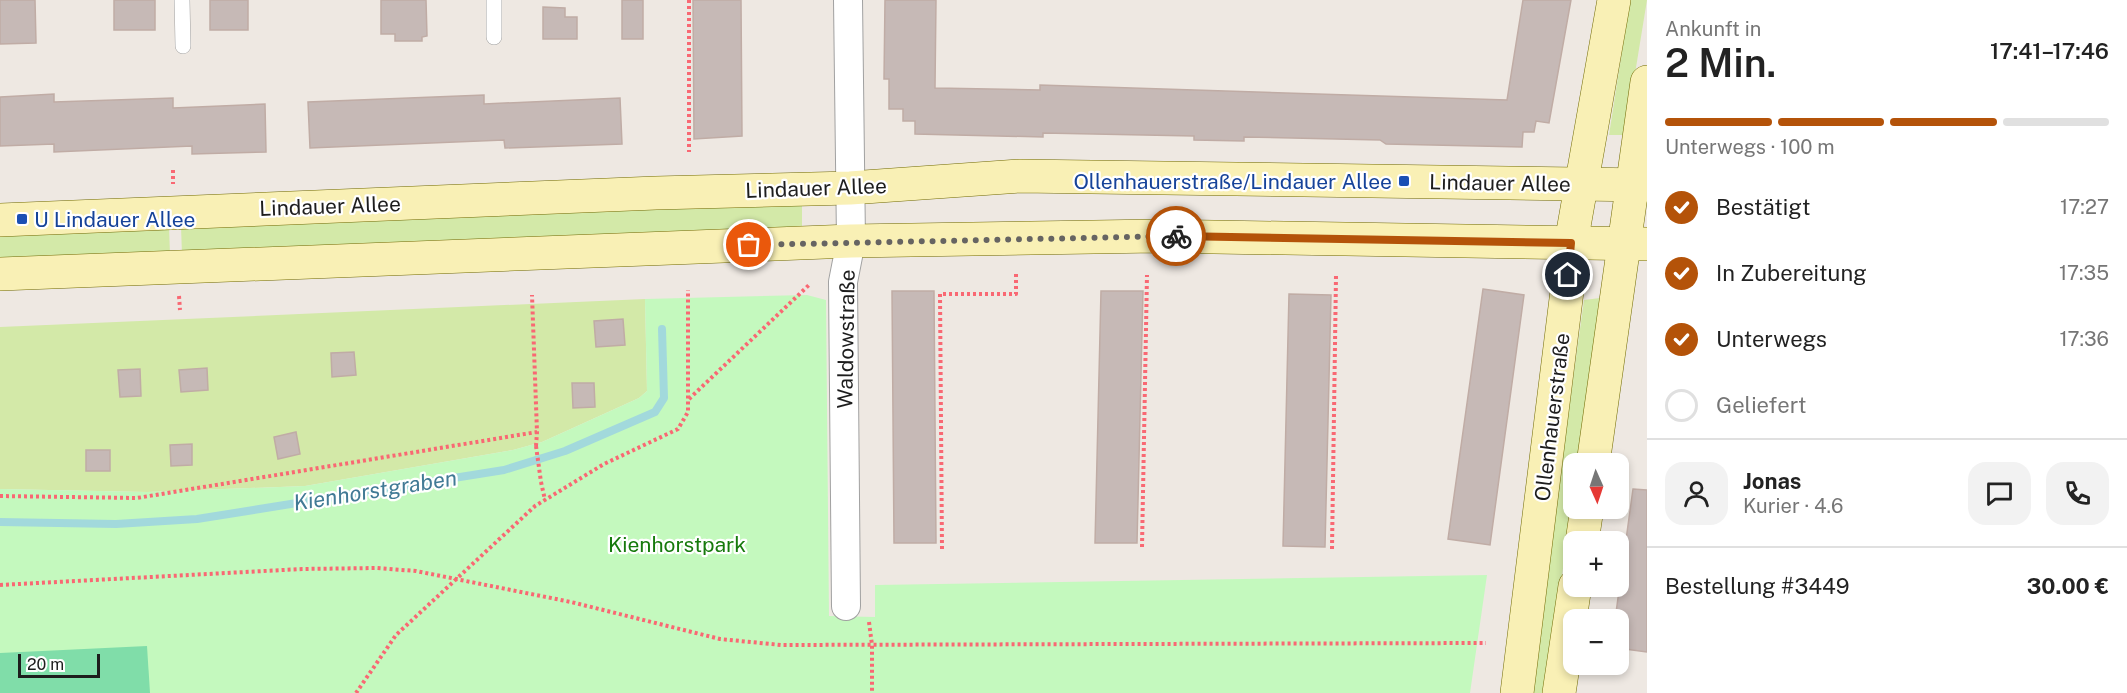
<!DOCTYPE html>
<html lang="de">
<head>
<meta charset="utf-8">
<style>
  :root { --surface:#fff; --page:#f2f2f2; --text:#222; --muted:#767676; --line:#e0e0e0; --accent:#b45309 }
  body { margin:0; font-family:"Public Sans",sans-serif; background:var(--page); color:var(--text); height:100vh; display:flex; flex-direction:column; font-size:22px; white-space:nowrap }
  * { box-sizing:border-box; margin:0 }
  p { font-size:20px; color:var(--muted) }
  .icon { flex:none; width:33px; height:33px; fill:none; stroke:currentColor; stroke-width:2; stroke-linecap:round; stroke-linejoin:round }
  .map { position:relative; flex:1; overflow:hidden }
  .drawer { display:flex; flex-direction:column; background:var(--surface); width:480px }
  .drawer>* { flex:none }
  .needle { width:39px; rotate:177deg }
  .fabs { position:absolute; left:1563px; top:453px; display:grid; gap:12px }
  .fabs a { display:grid; place-items:center; width:66px; height:66px; border-radius:12px; background:var(--surface); box-shadow:0 3px 9px #0003; font-size:30px }
  .scale { position:absolute; left:18px; bottom:15px; width:82px; box-sizing:border-box; padding-left:6px; border:3px solid #1d1d1d; border-top:0; font-size:16px; line-height:21px; white-space:nowrap; color:#1d1d1d; -webkit-text-stroke:4px #fff; paint-order:stroke }
  .pin { position:absolute; display:grid; place-items:center; width:51px; height:51px; color:#fff; margin:-26px; border:3px solid #fff; border-radius:50%; box-shadow:0 2px 6px #0007 }
  .courier { position:absolute; display:grid; place-items:center; width:60px; height:60px; margin:-30px; border:4px solid #b45309; border-radius:50%; background:#fff; color:#222; box-shadow:0 2px 8px #0007 }
  .head em { font-style:normal; font-weight:600 }
  .head div { display:flex; flex-direction:column-reverse }
  .head { display:flex; align-items:center; justify-content:space-between; height:102px; padding:0 18px }
  h1 { font-size:39px; font-weight:600; line-height:45px }
  .bar { display:grid; grid-template-columns:repeat(4,1fr); gap:9px 6px; align-content:center; height:72px; padding:0 18px }
  .bar i { height:8px; border-radius:4px; background:var(--line) }
  .bar .active { background:var(--accent) }
  .bar p { grid-column:span 4 }
  .line { display:flex; align-items:center; gap:15px; padding:0 18px; border-top:2px solid var(--line) }
  .line div { flex:1 }
  .round { display:grid; place-items:center; flex:none; width:63px; height:63px; border-radius:18px; background:var(--page) }
  ol { padding:0 18px; list-style:none }
  li { display:flex; align-items:center; gap:18px; height:66px }
  li p { margin-inline-start:auto }
  li .icon { padding:6px; border-radius:50%; background:var(--accent); color:#fff; stroke-width:4 }
  li:last-child { color:var(--muted) }
  li i { width:33px; height:33px; border:3px solid var(--line); border-radius:50% }
  main { display:flex; flex:1; min-height:0 }
  .map>svg:first-child { display:block }
</style>
</head>
<body>
<main>
<div class="map">
<svg width="1647" height="693" viewBox="0 0 1647 693">
  <rect width="100%" height="100%" fill="#eee8e2"/>
  <g fill="#d3e9a8">
    <path d="M1630 0H1647L1625 135H1609Z"/>
    <path d="M802 203V231L182 255 181 226Z"/>
    <path d="M169 226 170 255 0 262V233Z"/>
    <path d="M1600 298 1578 463 1574 464 1573 495 1546 693H1530L1584 300Z"/>
    <path d="M645 299 647 391 639 398 542 442 513 450 305 486 147 492 0 489V327Z"/>
  </g>
  <path fill="#c4f9be" d="M807 295 826 300 829 616 875 617V585L1487 575 1470 693H0V489L147 492 305 486 513 450 542 442 639 398 647 391 645 299Z"/>
  <path fill="#80dda9" d="M147 646 150 693H0V653Z"/>
  <g fill="none" stroke-linecap="round" stroke-linejoin="round">
    <path stroke="#a2d9dc" stroke-width="8" d="M0 522 116 524 197 519 504 470 565 451 655 412 664 398 662 329"/>
  </g>
  <g fill="#c6b9b6" stroke="#c0aca5" stroke-width="1.5">
    <path d="M0 0H35L36 43 0 44Z"/>
    <rect x="114" y="0" width="41" height="30"/>
    <rect x="210" y="0" width="38" height="30"/>
    <path d="M381 0H426L427 36 422 37V41H395V34H381Z"/>
    <rect x="622" y="0" width="21" height="39"/>
    <path d="M693 0H741L742 136 694 139Z"/>
    <path d="M885 0H936L935 88 1040 90V85L1507 100 1523 0H1571L1549 123 1536 121 1534 132H1523L1522 147 1386 144 1380 140 1244 137V141L1194 140V136L1043 133V137L915 134V121H903V109H889V79H884Z"/>
    <path d="M543 7 565 8V17H577V39H543Z"/>
    <path d="M54 94V102L173 98V108L265 104 266 152 192 154V146L54 152V144L0 146V97Z"/>
    <path d="M484 95V104L620 98 622 144 505 148 504 140 310 148 308 102Z"/>
    <path d="M1483 289 1524 295 1490 545 1448 539Z"/>
    <path d="M892 291H934L936 543H894Z"/>
    <path d="M1101 291H1143L1137 543H1095Z"/>
    <path d="M1289 294 1331 295 1325 547 1283 546Z"/>
    <path d="M623 319 625 345 596 347 594 321Z"/>
    <path d="M354 352 356 375 332 377 331 353Z"/>
    <path d="M207 368 208 390 181 392 179 370Z"/>
    <path d="M140 369 141 396 120 397 118 370Z"/>
    <path d="M572 383H594L595 407 573 408Z"/>
    <path d="M296 432 300 454 278 459 274 437Z"/>
    <path d="M192 444V465L171 466 170 445Z"/>
    <rect x="86" y="450" width="24" height="21"/>
    <path d="M1633 489 1647 490V652L1618 648V620H1615Z"/>
  </g>
  <g fill="none" stroke-linecap="round" stroke-linejoin="round">
    <defs>
      <g id="service">
        <path d="M182 0 183 46"/>
        <path d="M494 0V37"/>
      </g>
      <path id="minor" d="M846 606 843 282 851 241 848 0"/>
      <g id="secondary">
        <path d="M0 220 656 193 850 188 1020 176 1647 185"/>
        <path d="M0 274 851 241 1156 236 1647 244"/>
        <path d="M1593 464 1647 82"/>
        <path d="M1582 542 1587 508"/>
        <path d="M1517 693 1567 291 1571 243 1614 0"/>
        <path d="M1559 693 1575 586"/>
      </g>
    </defs>
    <use href="#service" stroke="#a1a1a1" stroke-width="16"/>
    <use href="#minor" stroke="#a1a1a1" stroke-width="30"/>
    <use href="#secondary" stroke="#726b05" stroke-width="34"/>
    <g stroke="#f96873" stroke-width="4" stroke-dasharray="3 3" stroke-linecap="butt">
      <path d="M689 0V152"/>
      <path d="M173 170V184"/>
      <path d="M179 296 180 310"/>
      <path d="M689 399 809 285"/>
      <path d="M536 446 537 432"/>
      <path d="M541 482 545 500"/>
      <path d="M0 496 137 498 537 432 532 295"/>
      <path d="M1142 547 1147 275"/>
      <path d="M942 549 940 294H1016V274"/>
      <path d="M1332 549 1336 276"/>
      <path d="M0 585 302 569 376 568 416 571 571 602 720 639 781 645 1486 643"/>
      <path d="M869 622 872 645V693"/>
      <path d="M356 693 396 635 535 506 604 464 678 429 688 412V290"/>
    </g>
    <use href="#service" stroke="#fff" stroke-width="15"/>
    <use href="#minor" stroke="#fff" stroke-width="28"/>
    <use href="#secondary" stroke="#f9f0b5" stroke-width="33"/>
    <path stroke="#f96873" stroke-width="4" stroke-dasharray="3 3" stroke-linecap="butt" d="M536 446 541 482"/>
  </g>
  <g fill="none" stroke-linecap="round" stroke-linejoin="round">
    <path stroke="#666462" stroke-width="6" stroke-dasharray="0 10.8" d="M749 245 1176 236"/>
    <path stroke="#b45309" stroke-width="8" d="M1176 236 1571 243 1568 275"/>
  </g>
  <g fill="#1a4fb4" stroke="#fff" stroke-width="2">
    <rect x="1398" y="175" width="12" height="12" rx="3"/>
    <rect x="16" y="213" width="12" height="12" rx="3"/>
  </g>
  <g text-anchor="middle" dominant-baseline="central" stroke-width="4.5" stroke-linejoin="round" paint-order="stroke">
    <g font-size="21" fill="#164399" stroke="#fff" text-anchor="end">
      <text x="1392" y="181">Ollenhauerstraße/Lindauer Allee</text>
      <text x="34" y="219" text-anchor="start">U Lindauer Allee</text>
    </g>
    <g font-size="21" fill="#1d1d1d" stroke="#fff">
      <text transform="translate(1500 183) rotate(1)">Lindauer Allee</text>
      <text transform="translate(816 188) rotate(-2)">Lindauer Allee</text>
      <text transform="translate(330 206) rotate(-2)">Lindauer Allee</text>
      <text transform="translate(846 339) rotate(-89)">Waldowstraße</text>
      <text transform="translate(1552 417) rotate(-83)">Ollenhauerstraße</text>
    </g>
    <g font-size="21" fill="#167a0c" stroke="#fff">
      <text x="677" y="544">Kienhorstpark</text>
    </g>
    <g font-size="22" font-style="italic" fill="#417a95" stroke="#fff">
      <text transform="translate(375 490) rotate(-9)">Kienhorstgraben</text>
    </g>
  </g>
</svg>
<div class="fabs">
<a><svg class="needle" viewBox="-14 -14 28 28"><path d="M0-13l5 13h-10z" fill="#e53935"/><path d="M0 13l5-13h-10z" fill="#767676"/></svg></a>
<a>+</a>
<a>−</a>
</div>
<div class="scale">20 m</div>
<div class="pin" style="left:749px;top:245px;background:#ea580c"><svg class="icon" aria-label="bag" viewBox="0 0 24 24"><path d="M5 8h14l-1 12H6zM9 8a3 3 0 0 1 6 0"/></svg></div>
<div class="pin" style="left:1568px;top:275px;background:#1f2937"><svg class="icon" aria-label="home" viewBox="0 0 24 24"><path d="M3 11l9-7 9 7M6 9v11h12V9"/></svg></div>
<div class="courier" style="left:1176px;top:236px"><svg class="icon" aria-label="bike" viewBox="0 0 24 24"><circle cx="6" cy="16" r="4"/><circle cx="18" cy="16" r="4"/><path d="M6 16l4-8h5l3 8M10 8l3 8H6M13 5h3"/></svg></div>
</div>
<section class="drawer">
<div class="head"><div><h1>2 Min.</h1><p>Ankunft in</p></div><em>17:41–17:46</em></div>
<div class="bar"><i class="active"></i><i class="active"></i><i class="active"></i><i></i><p>Unterwegs · 100 m</p></div>
<ol>
<li><svg class="icon" aria-label="check" viewBox="0 0 24 24"><path d="M5 12l5 5 9-10"/></svg>Bestätigt<p>17:27</p></li>
<li><svg class="icon" aria-label="check" viewBox="0 0 24 24"><path d="M5 12l5 5 9-10"/></svg>In Zubereitung<p>17:35</p></li>
<li><svg class="icon" aria-label="check" viewBox="0 0 24 24"><path d="M5 12l5 5 9-10"/></svg>Unterwegs<p>17:36</p></li>
<li><i></i>Geliefert</li>
</ol>
<div class="line" style="height:108px"><a class="round"><svg class="icon" aria-label="person" viewBox="0 0 24 24"><circle cx="12" cy="8" r="4"/><path d="M4 21q1-7 8-7t8 7"/></svg></a><div><b>Jonas</b><p>Kurier · 4.6</p></div><a class="round"><svg class="icon" aria-label="chat" viewBox="0 0 24 24"><path d="M4 5h16v11H9l-5 4z"/></svg></a><a class="round"><svg class="icon" aria-label="phone" viewBox="0 0 24 24"><path d="M5 4h4l2 5-3 2q2 4 5 5l2-3 5 2v4C11 20 4 13 5 4z"/></svg></a></div>
<div class="line" style="height:78px"><div>Bestellung #3449</div><b>30.00 €</b></div>
</section>
</main>
</body>
</html>
